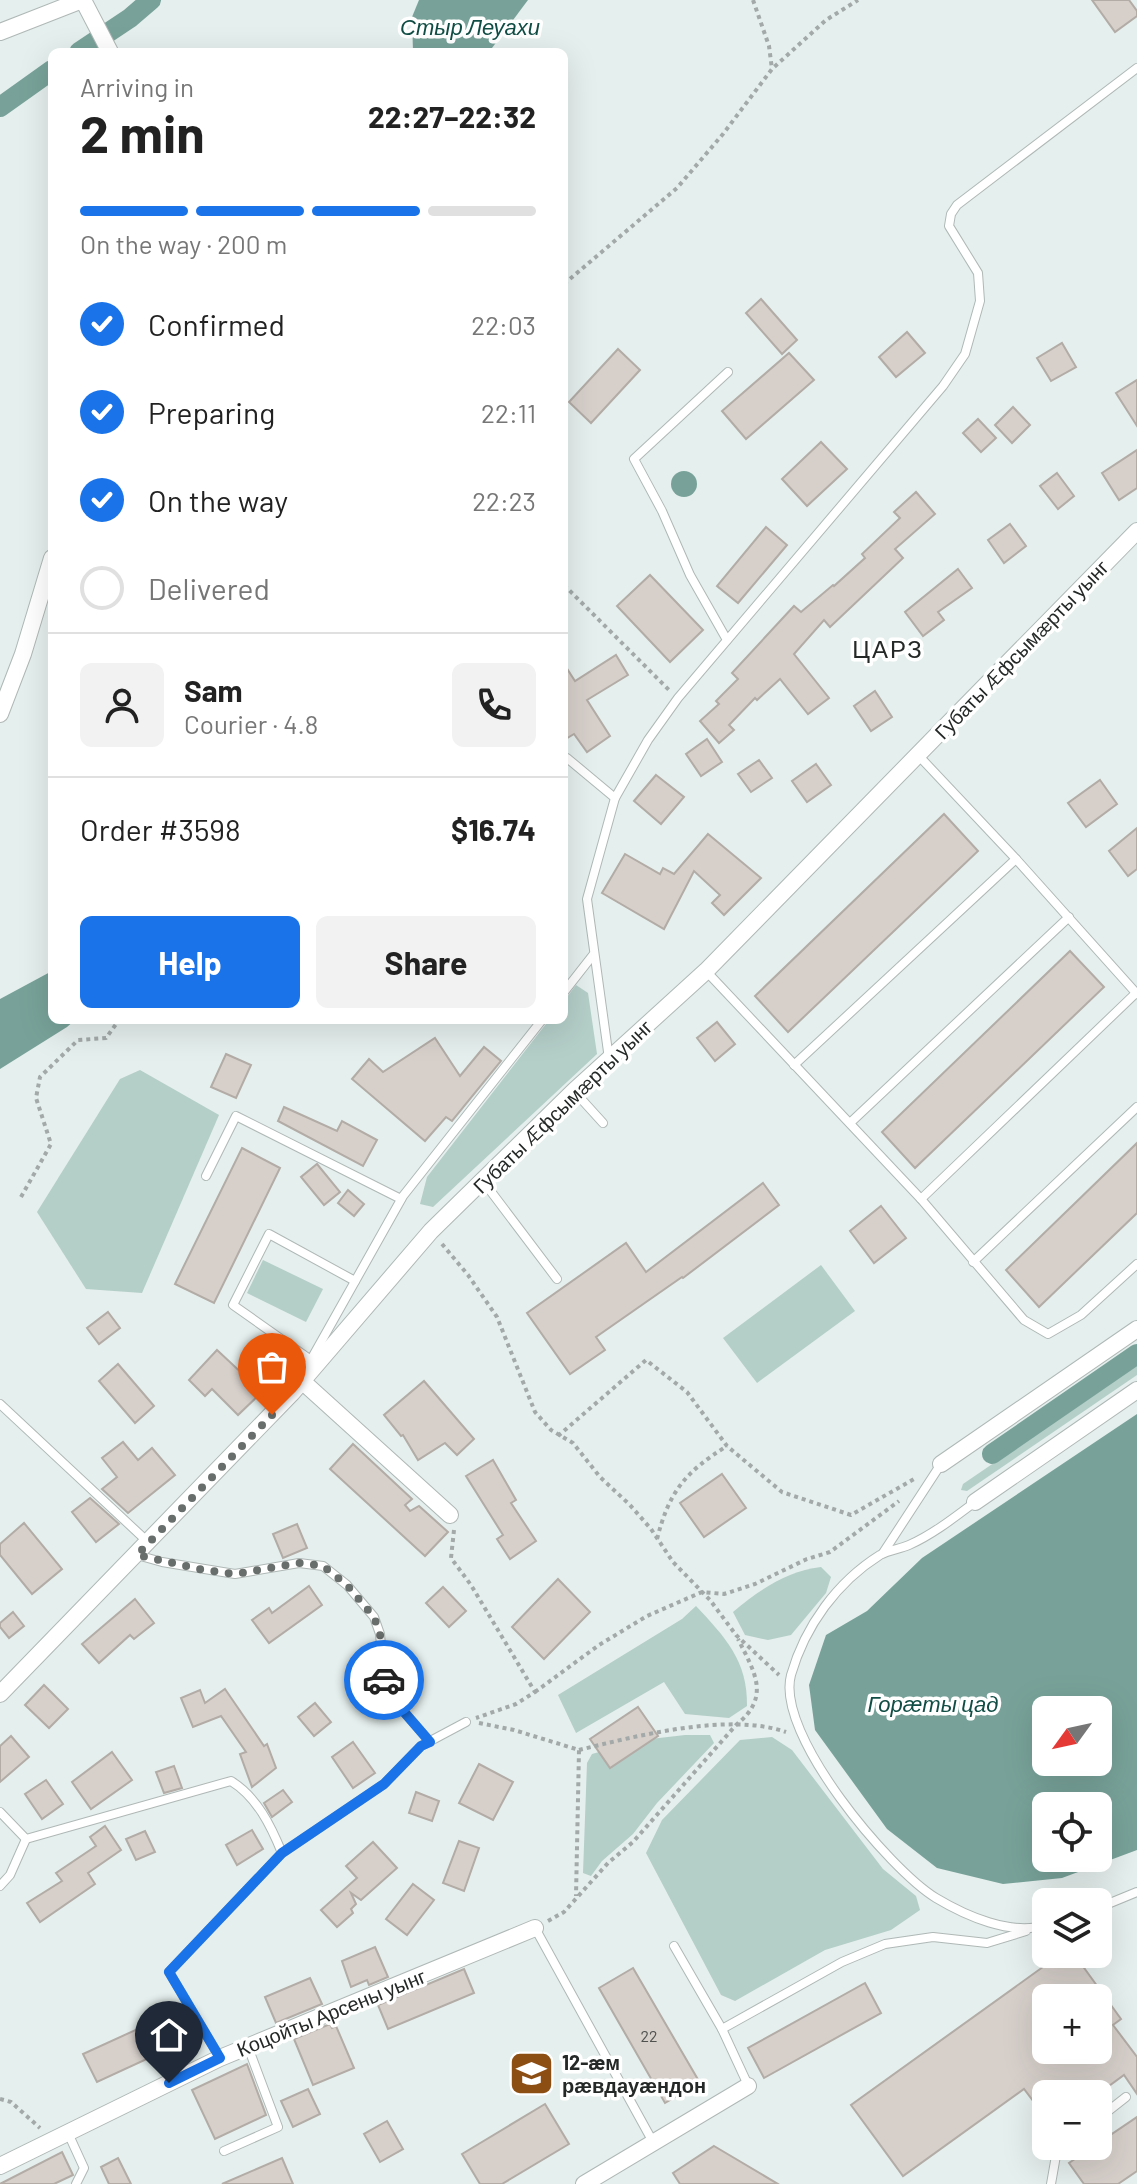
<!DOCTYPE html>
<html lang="en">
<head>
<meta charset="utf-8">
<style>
  :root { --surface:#fff; --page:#f2f2f2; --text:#222; --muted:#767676; --line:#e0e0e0; --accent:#1a73e8 }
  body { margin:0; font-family:Barlow,sans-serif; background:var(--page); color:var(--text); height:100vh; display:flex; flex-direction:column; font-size:30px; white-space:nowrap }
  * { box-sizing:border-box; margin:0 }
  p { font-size:26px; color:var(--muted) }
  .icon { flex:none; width:44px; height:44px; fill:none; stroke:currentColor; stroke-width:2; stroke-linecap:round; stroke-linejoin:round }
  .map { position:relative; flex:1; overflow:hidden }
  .side { position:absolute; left:48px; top:48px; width:520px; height:976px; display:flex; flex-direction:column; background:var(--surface); border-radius:12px; box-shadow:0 8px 32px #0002 }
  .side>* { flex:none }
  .needle { width:52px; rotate:237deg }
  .tools { position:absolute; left:1032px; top:1696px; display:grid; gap:16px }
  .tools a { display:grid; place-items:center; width:80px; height:80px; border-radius:12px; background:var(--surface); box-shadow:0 8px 32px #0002; font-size:40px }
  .pin { position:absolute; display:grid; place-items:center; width:68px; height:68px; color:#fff; margin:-82px -34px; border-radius:50% 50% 50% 0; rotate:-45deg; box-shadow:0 0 8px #0007 }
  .pin .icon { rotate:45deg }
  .courier { position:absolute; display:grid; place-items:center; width:80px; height:80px; margin:-40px; border:6px solid #1a73e8; border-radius:50%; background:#fff; color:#222; box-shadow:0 2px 10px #0007 }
  .summary em { font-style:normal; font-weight:700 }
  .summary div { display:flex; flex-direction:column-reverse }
  .summary { display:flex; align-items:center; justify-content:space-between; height:136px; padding:0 32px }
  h1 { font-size:52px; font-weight:700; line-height:60px }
  .bar { display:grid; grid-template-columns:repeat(4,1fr); gap:12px 8px; align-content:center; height:96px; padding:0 32px }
  .bar i { height:10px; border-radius:6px; background:var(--line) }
  .bar .on { background:var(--accent) }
  .bar p { grid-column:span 4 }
  .line { display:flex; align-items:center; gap:20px; padding:0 32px; border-top:2px solid var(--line) }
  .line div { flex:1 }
  .round { display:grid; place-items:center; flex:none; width:84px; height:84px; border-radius:12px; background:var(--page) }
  ol { padding:0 32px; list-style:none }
  li { display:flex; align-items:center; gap:24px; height:88px }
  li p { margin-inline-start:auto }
  li .icon { padding:8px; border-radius:50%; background:var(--accent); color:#fff; stroke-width:4 }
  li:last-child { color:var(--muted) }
  li i { width:44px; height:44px; border:4px solid var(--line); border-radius:50% }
  .button { display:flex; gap:16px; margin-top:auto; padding:16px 32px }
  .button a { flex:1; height:92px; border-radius:12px; background:var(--accent); color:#fff; font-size:32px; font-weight:700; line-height:92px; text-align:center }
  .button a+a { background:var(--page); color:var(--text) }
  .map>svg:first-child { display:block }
</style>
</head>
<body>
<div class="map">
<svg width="1137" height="2184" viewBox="0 0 1137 2184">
  <rect width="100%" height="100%" fill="#e5efed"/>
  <g fill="#b4cec8">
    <path d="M576 985 588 993 597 1054 433 1207 420 1204 427 1177 549 1020H564V1001Z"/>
    <path d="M140 1070 219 1115 142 1293 86 1289 37 1212 120 1079Z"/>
    <path d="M263 1260 323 1289 306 1322 247 1293Z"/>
    <path d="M821 1265 855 1311 757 1383 723 1338Z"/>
    <path d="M1137 1365V1375L967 1491 961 1490 963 1484Z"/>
    <path d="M821 1567 831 1577 826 1593 791 1635 768 1640 745 1635 733 1612C759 1590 787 1571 821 1567Z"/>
    <path d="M696 1606C725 1637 748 1661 747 1706L729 1718 685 1714 664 1682 576 1733 558 1695 682 1619Z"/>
    <path d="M685 1735H710L714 1743 657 1803 633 1834 602 1861 591 1876 583 1873 587 1763 592 1754 642 1740Z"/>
    <path d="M772 1737 792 1750 883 1869 916 1896 920 1910 891 1930 825 1950 735 2001 721 1995 646 1853 662 1820 740 1740Z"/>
  </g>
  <g fill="#78a299" fill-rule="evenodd">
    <path d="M419 0H528L489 52H413L412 17Z"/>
    <circle cx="684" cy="484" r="13"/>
    <path d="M52 971V1020H75L67 1027 0 1069V999Z"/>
    <path d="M1137 1414V1850L1062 1878 1003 1884 937 1868 887 1829 815 1730 809 1685 826 1635 867 1611 922 1558ZM1046 1710H1098V1762H1046ZM1046 1806H1098V1858H1046Z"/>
  </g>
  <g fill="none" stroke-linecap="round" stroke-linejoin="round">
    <g stroke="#78a299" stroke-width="20">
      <path d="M79 52 130 18 151 0"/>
      <path d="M0 107 52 70"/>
      <path d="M992 1454 1137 1354"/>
    </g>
  </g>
  <g fill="#d6cfca" stroke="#b2aba6" stroke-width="2" fill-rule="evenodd">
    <path d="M1092 0H1129L1137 11V16L1115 32Z"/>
    <path d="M761 299 797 340 782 354 746 313Z"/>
    <path d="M907 332 925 353 896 377 879 357Z"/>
    <path d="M1062 343 1076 367 1051 381 1037 358Z"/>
    <path d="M618 349 640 370 591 423 569 402Z"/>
    <path d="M789 353 814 380 746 439 722 411Z"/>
    <path d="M1137 380V426L1116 393Z"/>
    <path d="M1013 407 1030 425 1012 443 995 425Z"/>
    <path d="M978 419 996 438 981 452 963 433Z"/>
    <path d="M821 442 847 469 807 506 782 479Z"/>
    <path d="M1137 450V488L1119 500 1102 473Z"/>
    <path d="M1057 473 1074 496 1058 509 1040 486Z"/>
    <path d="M916 492 935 514 895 549 903 558 830 627 824 620 794 654 829 698 808 714 780 679 757 700 755 698 729 725 734 730 719 743 700 721 719 704 716 701 738 679 732 673 794 606 801 612 833 585 834 586 865 558 862 554 900 518 894 512Z"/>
    <path d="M1010 524 1026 546 1004 563 988 540Z"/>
    <path d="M766 527 787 545 738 603 717 586Z"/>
    <path d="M958 569 972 588 938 612 944 620 923 636 905 612Z"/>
    <path d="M650 575 703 630 670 662 617 606Z"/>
    <path d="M616 655 628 675 587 700 610 736 587 752 574 734 564 740V664L575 681Z"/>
    <path d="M875 691 892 717 871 731 854 706Z"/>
    <path d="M707 739 722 762 701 776 686 754Z"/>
    <path d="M759 760 772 778 751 792 738 774Z"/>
    <path d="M816 764 831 785 807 802 792 781Z"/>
    <path d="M656 775 684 797 661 824 634 801Z"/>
    <path d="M1100 780 1117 804 1086 827 1068 803Z"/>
    <path d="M944 814 978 851 788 1032 755 996Z"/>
    <path d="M1137 828V869L1128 876 1109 851Z"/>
    <path d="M708 834 761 878 724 915 712 903 720 895 694 871 664 929 602 893 625 854 660 874 663 868 674 874Z"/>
    <path d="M1070 951 1104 987 915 1168 882 1132Z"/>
    <path d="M717 1022 735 1044 715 1061 697 1038Z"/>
    <path d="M435 1038 460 1076 484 1047 501 1061 452 1121 446 1117 425 1141 352 1079 369 1059 383 1072Z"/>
    <path d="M226 1054 251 1065 236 1098 211 1087Z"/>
    <path d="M284 1107 337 1131 342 1121 377 1140 363 1166 278 1121Z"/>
    <path d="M1137 1143V1213L1039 1307 1006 1270Z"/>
    <path d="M242 1148 280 1168 214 1303 175 1284Z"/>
    <path d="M317 1164 340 1192 324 1205 301 1177Z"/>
    <path d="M763 1183 779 1205 683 1278 682 1277 596 1337 605 1350 570 1374 527 1313 626 1243 646 1272Z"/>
    <path d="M348 1190 364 1204 354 1216 338 1203Z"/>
    <path d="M881 1206 906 1238 874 1263 850 1231Z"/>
    <path d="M108 1312 120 1328 99 1344 87 1328Z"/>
    <path d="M217 1350 262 1392 238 1415 212 1389 205 1396 189 1380Z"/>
    <path d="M118 1364 154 1406 135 1423 99 1381Z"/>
    <path d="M424 1381 474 1439 457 1455 445 1443 418 1460 403 1435 401 1436 384 1415Z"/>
    <path d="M123 1442 138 1460 152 1448 175 1475 128 1513 102 1489 117 1477 102 1458Z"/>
    <path d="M353 1444 412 1499 405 1505 410 1511 419 1506 448 1532 425 1556 330 1469Z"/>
    <path d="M493 1460 516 1500 511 1503 536 1541 510 1559 497 1539 503 1535 466 1476Z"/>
    <path d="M722 1474 746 1508 704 1537 680 1503Z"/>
    <path d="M90 1498 119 1524 96 1542 72 1512Z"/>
    <path d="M24 1523 62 1569 32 1594 0 1555V1544Z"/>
    <path d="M297 1524 307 1548 283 1558 273 1534Z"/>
    <path d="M558 1579 590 1612 544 1659 512 1627Z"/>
    <path d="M309 1586 322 1605 269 1643 252 1620 269 1608 272 1613Z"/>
    <path d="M443 1587 466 1611 449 1627 426 1603Z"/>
    <path d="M135 1599 154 1623 134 1639 130 1635 99 1663 82 1644Z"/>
    <path d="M13 1612 24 1626 9 1638 0 1627V1623Z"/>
    <path d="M44 1685 68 1709 49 1728 25 1705Z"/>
    <path d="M225 1689 264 1746 267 1744 276 1768 252 1787 240 1754 246 1752 221 1716 193 1727 181 1698 200 1690 205 1703Z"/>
    <path d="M315 1703 331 1722 314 1736 298 1717Z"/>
    <path d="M638 1707 658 1736 610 1768 590 1739Z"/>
    <path d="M11 1736 29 1757 0 1782V1746Z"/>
    <path d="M353 1742 375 1773 353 1788 332 1757Z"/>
    <path d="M112 1752 132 1780 91 1809 72 1782Z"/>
    <path d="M479 1764 513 1782 493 1820 459 1803Z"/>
    <path d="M174 1766 182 1788 164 1793 156 1772Z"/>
    <path d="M46 1780 63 1804 42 1819 25 1794Z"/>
    <path d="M283 1790 292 1802 272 1817 264 1803Z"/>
    <path d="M416 1792 439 1801 432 1821 409 1813Z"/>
    <path d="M105 1826 121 1850 88 1873 95 1884 40 1922 27 1903 62 1881 56 1873 96 1846 90 1837Z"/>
    <path d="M252 1830 263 1849 237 1865 226 1845Z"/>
    <path d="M145 1831 155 1852 136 1860 126 1839Z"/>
    <path d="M459 1841 479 1848 464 1891 443 1883Z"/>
    <path d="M373 1842 397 1868 361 1900 351 1893 356 1904 351 1909 353 1913 337 1927 321 1910 357 1878 346 1866Z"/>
    <path d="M413 1884 434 1900 407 1935 386 1919Z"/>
    <path d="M375 1947 388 1977 369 1985 367 1980 351 1987 342 1961Z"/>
    <path d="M1061 1954H1074L1121 2019 1113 2025 1137 2057V2094L1124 2075 1098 2094H1046V2118L1024 2089 903 2176 851 2105ZM1046 1998H1098V2050H1046Z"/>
    <path d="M633 1968 700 2083 665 2103 599 1988Z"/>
    <path d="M464 1969 474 1993 388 2029 378 2005Z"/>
    <path d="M310 1978 322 2004 276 2023 265 1997Z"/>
    <path d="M865 1983 881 2013 764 2078 748 2048Z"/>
    <path d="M175 2012 188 2040 97 2082 83 2054Z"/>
    <path d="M330 2024 332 2028 336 2026 354 2068 313 2085 294 2039Z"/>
    <path d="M247 2064 266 2115 215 2139 192 2090Z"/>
    <path d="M308 2089 320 2114 293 2127 281 2101Z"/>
    <path d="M545 2104 569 2144 502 2184H480L462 2154Z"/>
    <path d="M1137 2117V2171L1118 2184H1084L1069 2163Z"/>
    <path d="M387 2121 403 2149 380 2162 364 2134Z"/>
    <path d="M714 2146 778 2184H680L673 2173Z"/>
    <path d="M62 2152 73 2175 54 2184H0Z"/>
    <path d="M118 2158 131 2184H109L101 2167Z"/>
    <path d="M282 2158 293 2184H222Z"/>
  </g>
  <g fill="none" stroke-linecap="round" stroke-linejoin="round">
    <defs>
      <g id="lane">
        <path d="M727 640 690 575 662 511 634 459 728 372"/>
        <path d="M918 755 1016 859 1137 994"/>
        <path d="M564 759 567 758 615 798"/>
        <path d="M706 971 921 1199 1024 1320 1048 1334 1081 1315 1137 1264"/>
        <path d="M564 992 593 955"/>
        <path d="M609 1059 587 899 615 798 648 740 678 698 943 386 965 354 980 301 978 273 949 226 951 214 957 205 1137 68"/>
        <path d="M794 1065 1016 859"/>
        <path d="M574 1091 603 1123"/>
        <path d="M850 1123 1069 917"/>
        <path d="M206 1176 236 1116 401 1199"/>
        <path d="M483 1181 557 1279"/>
        <path d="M921 1199 1136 993"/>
        <path d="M973 1262 1137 1107"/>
        <path d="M311 1360 233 1305 269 1234 355 1281"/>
        <path d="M308 1365 403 1196 542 1020"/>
        <path d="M0 1404 149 1543"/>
        <path d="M975 1502C955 1517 932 1535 909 1545 900 1549 889 1550 880 1555 837 1582 805 1626 791 1675 775 1734 889 1869 936 1898 966 1916 1011 1936 1046 1925"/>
        <path d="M883 1553 941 1464"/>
        <path d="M137 1555 162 1562 235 1574 299 1563 323 1566 347 1585 374 1617 380 1634 384 1679 392 1698 430 1742"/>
        <path d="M0 1812 26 1839 231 1781C257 1797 271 1826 282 1853"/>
        <path d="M0 1886 10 1875 26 1839"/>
        <path d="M1098 1908 1137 1892"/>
        <path d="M535 1928 653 2142"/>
        <path d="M674 1946 722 2029 748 2085"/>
        <path d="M722 2029 842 1962 885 1944 933 1937 987 1943 1026 1931"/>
        <path d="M220 2058 169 1972 282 1853 384 1784 421 1746 466 1722"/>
        <path d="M1098 2119 1126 2097"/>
        <path d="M68 2133 84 2168 76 2184"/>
        <path d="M224 2151 278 2127 248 2047"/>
        <path d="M1051 2184 1057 2150 1062 2146"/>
      </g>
      <g id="street">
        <path d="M83 0 110 52"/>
        <path d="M0 32 82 0"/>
        <path d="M0 714 23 654 52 558"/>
        <path d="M302 1381 450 1515"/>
        <path d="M941 1464 1137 1329"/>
        <path d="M975 1502 1137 1390"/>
        <path d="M0 1694 292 1393 431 1231 574 1091 706 971 1137 531"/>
        <path d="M0 2166 220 2058 535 1928"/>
        <path d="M584 2184 748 2086"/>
      </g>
    </defs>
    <use href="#lane" stroke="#afb8b6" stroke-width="10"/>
    <use href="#street" stroke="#afb8b6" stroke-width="18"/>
    <g stroke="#a2a9a8" stroke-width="4" stroke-dasharray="4 4" stroke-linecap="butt">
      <path d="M753 0 769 46 772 69"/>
      <path d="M564 284 677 188 723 134 772 69 826 20 858 0"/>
      <path d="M564 585 670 691"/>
      <path d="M21 1197 51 1144 36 1098 40 1077 78 1040 106 1038 119 1020"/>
      <path d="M442 1244 468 1275 497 1317 535 1412 551 1430 573 1443 600 1477 630 1505 651 1529 673 1562 710 1600 736 1635 779 1675"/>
      <path d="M558 1436 646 1360 687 1392 727 1446 782 1492 851 1515 914 1479"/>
      <path d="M454 1530 451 1558 471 1585 535 1692 516 1704 476 1718"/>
      <path d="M657 1539C669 1492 685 1472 727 1446"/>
      <path d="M535 1692 599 1645 647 1616 702 1592 724 1594 755 1584 807 1559 830 1552 899 1501"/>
      <path d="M479 1723 514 1730 579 1750 576 1896"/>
      <path d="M579 1750C636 1736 729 1712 786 1732"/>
      <path d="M548 1921 564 1912 608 1863 633 1842 736 1725C771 1697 755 1673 738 1639"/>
      <path d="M0 2099 11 2102 40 2128"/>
    </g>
    <use href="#lane" stroke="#fff" stroke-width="8"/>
    <use href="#street" stroke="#fff" stroke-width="16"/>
  </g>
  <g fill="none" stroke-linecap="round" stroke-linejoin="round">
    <path stroke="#686e6c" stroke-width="8" stroke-dasharray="0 14.4" d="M272 1415 137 1555 204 1570 235 1574 299 1563 323 1566 347 1585 374 1617 380 1634 384 1680"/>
    <path stroke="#1a73e8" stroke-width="10" d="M169 2083 220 2058 169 1972 282 1853 384 1784 421 1746 430 1742 392 1698 384 1680"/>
  </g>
  <defs>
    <symbol id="school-square" viewBox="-11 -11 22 22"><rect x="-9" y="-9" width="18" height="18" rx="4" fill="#8d4e14" stroke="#fff"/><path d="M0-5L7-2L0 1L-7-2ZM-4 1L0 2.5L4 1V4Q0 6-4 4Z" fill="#fff"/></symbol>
  </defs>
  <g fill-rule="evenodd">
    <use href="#school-square" x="506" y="2048" width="51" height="51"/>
  </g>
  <g text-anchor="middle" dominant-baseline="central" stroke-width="7" stroke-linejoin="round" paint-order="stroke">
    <g font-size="16" fill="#505250">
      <text x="649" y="2035">22</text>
    </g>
    <g font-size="20" fill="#242827" stroke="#fff">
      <text transform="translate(1021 649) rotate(-46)">Губаты Æфсымæрты уынг</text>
      <text transform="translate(562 1106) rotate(-44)">Губаты Æфсымæрты уынг</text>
      <text transform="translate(331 2012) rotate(-22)">Коцойты Арсены уынг</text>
    </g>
    <g font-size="20" font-weight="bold" fill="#242827" stroke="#fff" text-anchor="start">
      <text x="562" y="2062">12-æм<tspan x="562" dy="23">рӕвдауӕндон</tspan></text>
    </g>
    <g font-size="22" font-style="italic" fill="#104d44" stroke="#fff">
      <text x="470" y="26">Стыр Леуахи</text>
      <text x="933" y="1703">Горӕты цад</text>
    </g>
    <g font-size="24" letter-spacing="2" fill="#242827" stroke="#fff">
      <text x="888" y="648">ЦАРЗ</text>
    </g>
  </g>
</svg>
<div class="tools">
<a><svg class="needle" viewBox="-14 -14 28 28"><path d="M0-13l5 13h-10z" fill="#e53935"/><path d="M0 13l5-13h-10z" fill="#767676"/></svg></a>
<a><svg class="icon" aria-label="locate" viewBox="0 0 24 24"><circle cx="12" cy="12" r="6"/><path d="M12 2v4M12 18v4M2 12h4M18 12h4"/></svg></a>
<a><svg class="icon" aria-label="layers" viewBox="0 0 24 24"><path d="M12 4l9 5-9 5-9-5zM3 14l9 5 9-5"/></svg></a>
<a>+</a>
<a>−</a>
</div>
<div class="pin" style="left:272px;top:1415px;background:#ea580c"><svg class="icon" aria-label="bag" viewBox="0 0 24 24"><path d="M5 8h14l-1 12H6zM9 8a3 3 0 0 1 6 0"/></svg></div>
<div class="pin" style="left:169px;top:2083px;background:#1f2937"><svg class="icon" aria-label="home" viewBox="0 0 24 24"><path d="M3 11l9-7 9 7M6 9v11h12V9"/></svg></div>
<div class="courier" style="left:384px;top:1680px"><svg class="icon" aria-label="car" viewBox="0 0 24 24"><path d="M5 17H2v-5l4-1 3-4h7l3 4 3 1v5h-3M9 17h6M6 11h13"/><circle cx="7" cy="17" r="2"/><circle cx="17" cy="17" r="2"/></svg></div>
<section class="side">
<div class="summary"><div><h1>2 min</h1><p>Arriving in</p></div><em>22:27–22:32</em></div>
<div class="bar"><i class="on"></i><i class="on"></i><i class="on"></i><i></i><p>On the way · 200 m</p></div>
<ol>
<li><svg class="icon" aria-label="check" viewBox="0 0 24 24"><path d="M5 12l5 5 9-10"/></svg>Confirmed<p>22:03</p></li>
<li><svg class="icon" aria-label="check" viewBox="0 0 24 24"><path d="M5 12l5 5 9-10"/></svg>Preparing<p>22:11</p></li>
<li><svg class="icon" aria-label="check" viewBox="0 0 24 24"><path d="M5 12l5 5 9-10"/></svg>On the way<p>22:23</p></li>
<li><i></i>Delivered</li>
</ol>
<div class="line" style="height:144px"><a class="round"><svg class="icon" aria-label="person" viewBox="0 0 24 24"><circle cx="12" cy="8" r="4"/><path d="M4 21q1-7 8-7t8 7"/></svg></a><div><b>Sam</b><p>Courier · 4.8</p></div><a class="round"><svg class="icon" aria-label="phone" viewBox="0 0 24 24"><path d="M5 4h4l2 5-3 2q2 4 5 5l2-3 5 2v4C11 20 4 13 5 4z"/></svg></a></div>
<div class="line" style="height:104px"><div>Order #3598</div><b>$16.74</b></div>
<div class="button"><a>Help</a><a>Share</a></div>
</section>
</div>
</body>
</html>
